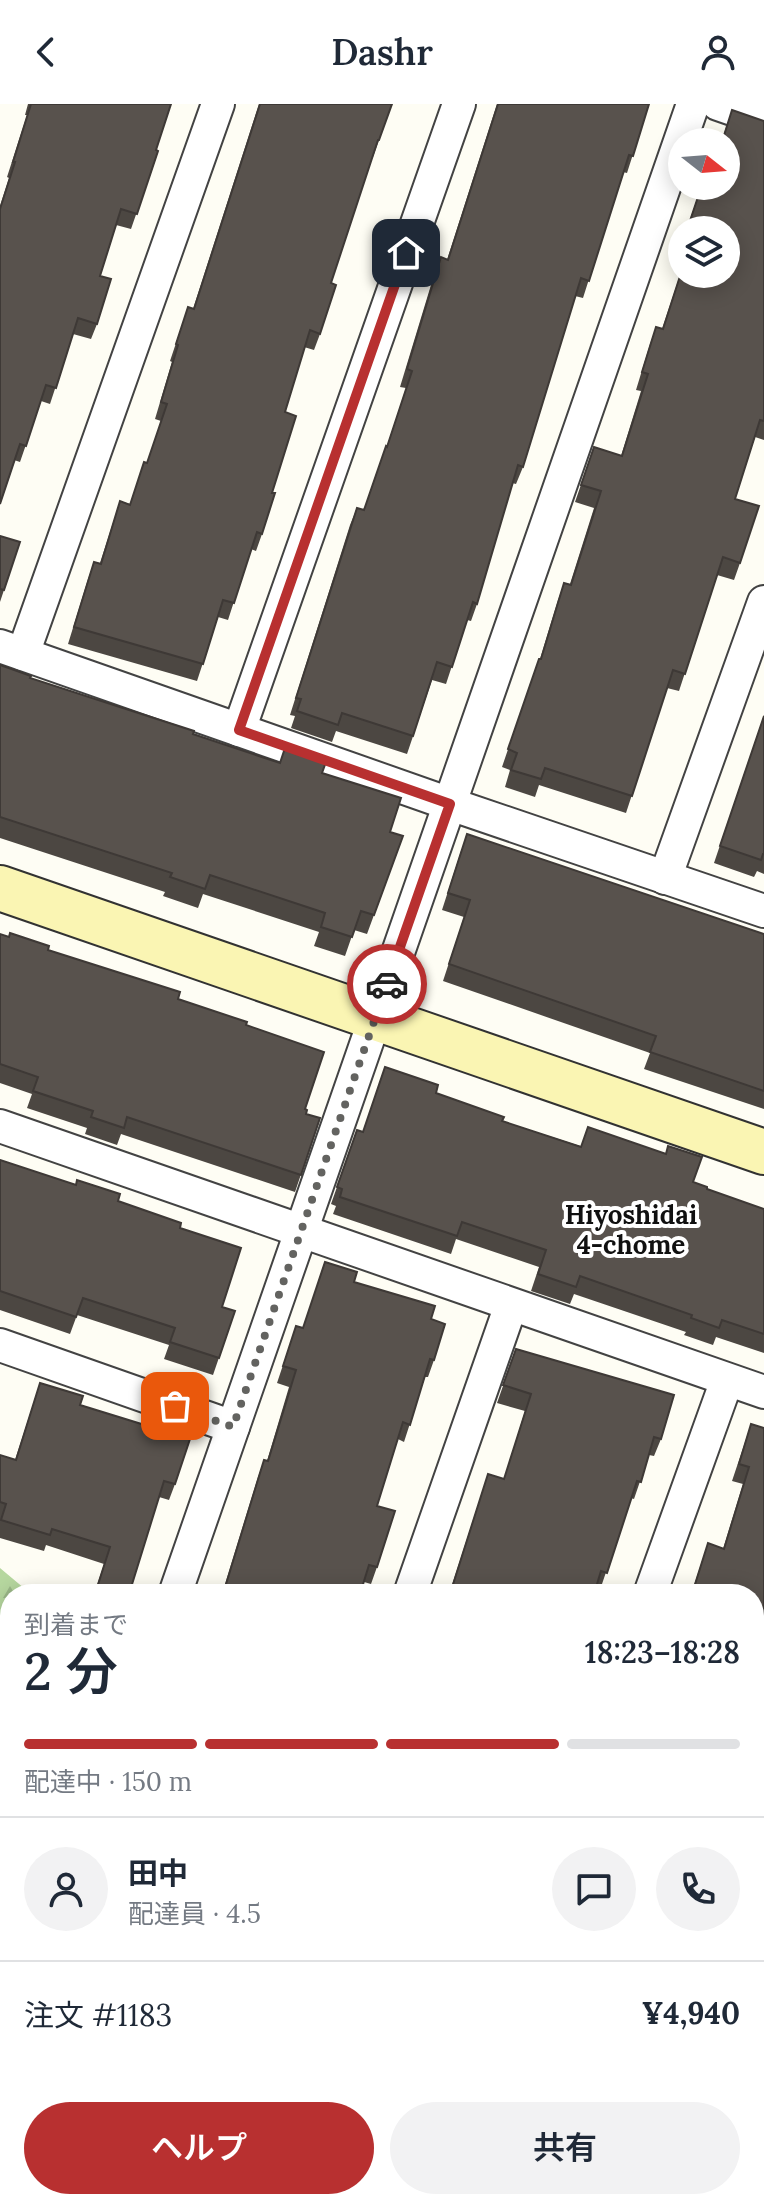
<!DOCTYPE html>
<html lang="ja">
<head>
<meta charset="utf-8">
<style>
  :root { --surface:#fff; --page:#f2f2f3; --text:#1f2937; --muted:#747a83; --line:#e0e1e3; --accent:#b83030 }
  body { margin:0; font-family:Lora,"Noto Sans JP",serif; background:var(--page); color:var(--text); height:100vh; display:flex; flex-direction:column; font-size:30px; white-space:nowrap }
  * { box-sizing:border-box; margin:0 }
  p { font-size:26px; color:var(--muted) }
  .icon { flex:none; width:44px; height:44px; fill:none; stroke:currentColor; stroke-width:2; stroke-linecap:round; stroke-linejoin:round }
  .map { position:relative; flex:1; overflow:hidden }
  .sheet { position:absolute; left:0px; top:1480px; width:764px; height:626px; display:flex; flex-direction:column; background:var(--surface); border-radius:32px 32px 0 0; box-shadow:0 4px 20px #0003 }
  .sheet>* { flex:none }
  .needle { width:52px; rotate:107deg }
  .buttons { position:absolute; left:668px; top:24px; display:grid; gap:16px }
  .buttons a { display:grid; place-items:center; width:72px; height:72px; border-radius:50%; background:var(--surface); box-shadow:0 4px 20px #0003; font-size:40px }
  .pin { position:absolute; display:grid; place-items:center; width:68px; height:68px; color:#fff; margin:-34px; border-radius:16px; box-shadow:0 4px 12px #0006 }
  .courier { position:absolute; display:grid; place-items:center; width:80px; height:80px; margin:-40px; border:6px solid #b83030; border-radius:50%; background:#fff; color:#222; box-shadow:0 2px 10px #0007 }
  .headline em { font-style:normal; font-weight:600 }
  .headline div { display:flex; flex-direction:column-reverse }
  .headline { display:flex; align-items:center; justify-content:space-between; height:136px; padding:0 24px }
  h1 { font-size:52px; font-weight:600; line-height:60px }
  .bar { display:grid; grid-template-columns:repeat(4,1fr); gap:12px 8px; align-content:center; height:96px; padding:0 24px }
  .bar i { height:10px; border-radius:6px; background:var(--line) }
  .bar .current { background:var(--accent) }
  .bar p { grid-column:span 4 }
  .line { display:flex; align-items:center; gap:20px; padding:0 24px; border-top:2px solid var(--line) }
  .line div { flex:1 }
  .round { display:grid; place-items:center; flex:none; width:84px; height:84px; border-radius:42px; background:var(--page) }
  .action { display:flex; gap:16px; margin-top:auto; padding:16px 24px }
  .action a { flex:1; height:92px; border-radius:48px; background:var(--accent); color:#fff; font-size:32px; font-weight:600; line-height:92px; text-align:center }
  .action a+a { background:var(--page); color:var(--text) }
  header { display:flex; justify-content:space-between; align-items:center; height:104px; padding:0 24px; background:var(--surface); font-size:36px; font-weight:600 }
  .map>svg:first-child { display:block }
</style>
</head>
<body>
<header><svg class="icon" aria-label="back" viewBox="0 0 24 24"><path d="M15 5l-7 7 7 7"/></svg>Dashr<svg class="icon" aria-label="person" viewBox="0 0 24 24"><circle cx="12" cy="8" r="4"/><path d="M4 21q1-7 8-7t8 7"/></svg></header>
<div class="map">
<svg width="764" height="2105" viewBox="0 0 764 2105">
  <defs>
    <pattern id="forest-firs" width="22" height="20" patternUnits="userSpaceOnUse" patternTransform="scale(2)"><rect width="22" height="20" fill="#b6d79f"/><path d="M5 1l3.5 6h-7zM16 11l3.5 6h-7z" fill="#9bb888"/></pattern>
    <pattern id="park-tufts" width="24" height="20" patternUnits="userSpaceOnUse" patternTransform="scale(2)"><rect width="24" height="20" fill="#d2e8be"/><path d="M3 7l-1-3M5 7V3M7 7l1-3M15 17l-1-3M17 17v-4M19 17l1-3" fill="none" stroke="#b3c6a2"/></pattern>
  </defs>
  <rect width="100%" height="100%" fill="#fefdf4"/>
  <g fill="url(#forest-firs)">
    <path d="M0 1464 31 1490H10V1597L0 1588Z"/>
    <path d="M0 1866 10 1874V2096H270L280 2105H0Z"/>
    <path d="M567 2096H742L752 2105H577Z"/>
  </g>
  <path fill="url(#park-tufts)" d="M764 1946V2068L754 2059V1976Z"/>
  <g fill="none" stroke-linecap="round" stroke-linejoin="round">
    <defs>
      <g id="street">
        <path d="M718 0 764 16"/>
        <path d="M0 542 450 700 764 807"/>
        <path d="M23 550 218 0"/>
        <path d="M239 626 459 0"/>
        <path d="M665 774 764 498"/>
        <path d="M0 1022 764 1288"/>
        <path d="M0 1241 233 1323"/>
        <path d="M175 1490 693 0"/>
        <path d="M410 1490 511 1201"/>
        <path d="M650 1490 727 1276"/>
        <path d="M0 1848 10 1857"/>
        <path d="M754 1918 764 1889"/>
        <path d="M754 2079 764 2088"/>
      </g>
      <path id="secondary" d="M0 784 764 1048"/>
      <g id="highway">
        <path d="M0 1669 10 1677"/>
        <path d="M0 1735 10 1744"/>
        <path d="M401 2096 411 2105"/>
        <path d="M502 2096 512 2105"/>
      </g>
    </defs>
    <use href="#street" stroke="#434343" stroke-width="36"/>
    <use href="#secondary" stroke="#323232" stroke-width="48"/>
    <use href="#highway" stroke="#212121" stroke-width="48"/>
    <use href="#street" stroke="#fff" stroke-width="32"/>
    <use href="#secondary" stroke="#faf5b3" stroke-width="44"/>
    <use href="#highway" stroke="#eba865" stroke-width="44"/>
  </g>
  <g fill="#4c4742">
    <path d="M28 0H171L156 46 158 47 131 125 116 121 100 172 97 220 91 235 73 230 50 300 41 297 20 358 14 356 0 400V102L9 74 7 73 27 11H25Z"/>
    <path d="M259 0H392L373 53H372L331 179 320 230 314 246 304 243 285 308 272 389 262 430 256 447 251 445 228 516 218 513 197 577 68 540 88 475 94 458 100 459 120 397 130 400 147 359 161 317 155 315 172 258 170 257 188 203 193 205Z"/>
    <path d="M497 0H649L627 69 623 68 583 194 575 192 523 363 516 380 512 379 477 500 471 517 467 516 446 580 432 576 407 650 336 627 332 638 291 624 295 612 290 611 350 421 357 404 364 406 387 342 406 284 400 283 434 171 441 153 447 156Z"/>
    <path d="M732 6 764 17V336L755 333 735 395 740 459 734 476 717 471 679 587 667 584 626 709 539 681 535 693 505 683 510 666 502 663 533 572 540 555 558 496 564 479 570 480 594 404 575 398 594 343 621 352 641 287 636 286 650 240 656 223 662 225 682 165 679 164 682 155V170L726 126H686L699 90 705 91 708 82H726V38H721Z"/>
    <path d="M0 432 20 438 0 498Z"/>
    <path d="M0 561 30 574 193 630 279 659 322 669 390 728 403 732 367 830 354 826 345 852 314 842 319 828 203 790 198 804 163 792 165 788 0 734Z"/>
    <path d="M764 611V770L757 767 754 773 714 759Z"/>
    <path d="M461 747 764 830V1005L644 965 650 949 443 877 464 813 442 806Z"/>
    <path d="M0 830 48 846 246 921 305 1005 306 1010 320 1014 295 1088 121 1030 117 1041 85 1030 87 1024 27 1004 32 990 0 979Z"/>
    <path d="M436 989 502 1017 693 1078 707 1085 764 1105V1249L716 1233 713 1241 684 1231 686 1228 574 1190 570 1200 531 1187 539 1163 456 1135 451 1150 333 1110 336 1102 331 1100 357 1026 362 1028Z"/>
    <path d="M0 1056 118 1097 180 1124 222 1203 235 1207 213 1271 164 1255 169 1241 77 1211 70 1230 0 1206Z"/>
    <path d="M354 1178 431 1215 434 1256 428 1273H425L404 1338 398 1335 377 1402V1463L371 1480 364 1478 360 1490H222L258 1373 264 1356 267 1357 289 1283 277 1279 296 1222 303 1224Z"/>
    <path d="M516 1245 661 1335 654 1352 649 1351 634 1395 631 1394 600 1486 596 1485 594 1490H449L488 1370 504 1375 525 1307 497 1299Z"/>
    <path d="M40 1279 80 1301 175 1380 169 1396 159 1393 129 1490H94L104 1460 46 1441 44 1447 0 1434V1351L15 1356Z"/>
    <path d="M751 1320 764 1747 756 1771H754V1490H691L708 1439 723 1445 743 1380 732 1377Z"/>
  </g>
  <g fill="#58524d" stroke="#3e3936" stroke-width="2">
    <path d="M31 0H171L156 46 158 47 137 110 121 105 100 172 111 175 97 220 78 214 56 284 46 281 26 342 20 340 0 400V105L15 58H13Z"/>
    <path d="M260 0H392L379 36H378L331 179 336 181 320 230 310 226 285 308 296 312 272 389H275L262 430 257 428 234 499 223 496 203 560 74 523 94 458 101 460 120 397 130 401 144 358 147 359 167 300 161 298 178 241 176 240 188 203 194 205Z"/>
    <path d="M498 0H649L633 52 629 51 589 177 581 174 523 363 518 361 477 500 473 498 452 563 437 558 413 632 342 609 338 621 297 607 301 595 296 594 357 404 364 406 386 342 387 343 412 267 407 265 441 153 448 156Z"/>
    <path d="M732 6 764 17V317L760 316 735 395 759 402 740 459 723 453 685 570 673 566 632 692 545 664 541 675 511 666 517 649 508 645 539 555H541L564 479 571 481 601 387 581 381 594 343 622 352 648 270 642 268 656 223 663 225 682 166V170H726V126H687L699 90 705 92 708 82H726V38H722Z"/>
    <path d="M0 432 20 438 4 486 0 485Z"/>
    <path d="M0 561 31 572 30 574 194 627 193 630 280 659 286 641 327 655 322 669 401 694 390 728 403 732 374 811 361 807 352 833 321 823 325 809 210 771 205 785 170 773 172 769 0 713Z"/>
    <path d="M764 612V750H763L761 756 720 742Z"/>
    <path d="M467 730 764 830V987L650 948 656 932 449 860 470 796 448 789Z"/>
    <path d="M10 829 49 842 48 846 180 888 178 895 247 918 246 921 324 948 305 1005 307 1006 306 1010 320 1014 301 1071 127 1013 124 1024 91 1013 93 1007 33 987 38 973 0 960V830L9 833Z"/>
    <path d="M385 963 438 981 436 989 504 1013 502 1017 581 1043 588 1023 666 1050 668 1042 702 1053 693 1078 707 1083V1085L764 1105V1230L722 1216 719 1224 691 1214 692 1211 580 1172 576 1183 538 1170 546 1146 462 1118 457 1132 340 1093 342 1085 337 1083 357 1026 363 1028Z"/>
    <path d="M0 1056 76 1081 77 1076 120 1090 118 1097 181 1119 180 1124 241 1144 222 1203 235 1207 219 1254 170 1238 175 1224 83 1194 76 1213 0 1187Z"/>
    <path d="M325 1158 357 1168 354 1178 435 1202 431 1215 445 1220 434 1256 430 1255 410 1321 403 1318 377 1402 395 1407 377 1463 369 1461 360 1490H223L264 1356 268 1357 296 1266 283 1262 296 1222 303 1224Z"/>
    <path d="M516 1245 674 1291 661 1335 654 1333 641 1378 637 1377 607 1469 601 1467 594 1490H450L488 1370 504 1375 531 1290 503 1281Z"/>
    <path d="M40 1279 83 1292 80 1301 190 1335 175 1380 164 1377 129 1490H95L110 1443 52 1425 50 1431 1 1416 6 1400 0 1398V1351L16 1356Z"/>
    <path d="M751 1320 764 1324V1747L762 1754 760 1753 754 1771V1490H692L708 1439 724 1445 749 1363 739 1360Z"/>
  </g>
  <g fill="none" stroke-linecap="round" stroke-linejoin="round">
    <path stroke="#636360" stroke-width="8" stroke-dasharray="0 14.4" d="M175 1302 233 1323 387 880"/>
    <path stroke="#b83030" stroke-width="10" d="M387 880 450 700 239 626 406 149"/>
  </g>
  <g text-anchor="middle" dominant-baseline="central" stroke-width="8" stroke-linejoin="round" paint-order="stroke">
    <g font-size="26" font-weight="bold" fill="#101010" stroke="#fff">
      <text x="631" y="1110">Hiyoshidai<tspan x="631" dy="30">4-chome</tspan></text>
    </g>
  </g>
</svg>
<div class="buttons">
<a><svg class="needle" viewBox="-14 -14 28 28"><path d="M0-13l5 13h-10z" fill="#e53935"/><path d="M0 13l5-13h-10z" fill="#747a83"/></svg></a>
<a><svg class="icon" aria-label="layers" viewBox="0 0 24 24"><path d="M12 4l9 5-9 5-9-5zM3 14l9 5 9-5"/></svg></a>
</div>
<div class="pin" style="left:175px;top:1302px;background:#ea580c"><svg class="icon" aria-label="bag" viewBox="0 0 24 24"><path d="M5 8h14l-1 12H6zM9 8a3 3 0 0 1 6 0"/></svg></div>
<div class="pin" style="left:406px;top:149px;background:#1f2937"><svg class="icon" aria-label="home" viewBox="0 0 24 24"><path d="M3 11l9-7 9 7M6 9v11h12V9"/></svg></div>
<div class="courier" style="left:387px;top:880px"><svg class="icon" aria-label="car" viewBox="0 0 24 24"><path d="M5 17H2v-5l4-1 3-4h7l3 4 3 1v5h-3M9 17h6M6 11h13"/><circle cx="7" cy="17" r="2"/><circle cx="17" cy="17" r="2"/></svg></div>
<section class="sheet">
<div class="headline"><div><h1>2 分</h1><p>到着まで</p></div><em>18:23–18:28</em></div>
<div class="bar"><i class="current"></i><i class="current"></i><i class="current"></i><i></i><p>配達中 · 150 m</p></div>
<div class="line" style="height:144px"><a class="round"><svg class="icon" aria-label="person" viewBox="0 0 24 24"><circle cx="12" cy="8" r="4"/><path d="M4 21q1-7 8-7t8 7"/></svg></a><div><b>田中</b><p>配達員 · 4.5</p></div><a class="round"><svg class="icon" aria-label="chat" viewBox="0 0 24 24"><path d="M4 5h16v11H9l-5 4z"/></svg></a><a class="round"><svg class="icon" aria-label="phone" viewBox="0 0 24 24"><path d="M5 4h4l2 5-3 2q2 4 5 5l2-3 5 2v4C11 20 4 13 5 4z"/></svg></a></div>
<div class="line" style="height:104px"><div>注文 #1183</div><b>¥4,940</b></div>
<div class="action"><a>ヘルプ</a><a>共有</a></div>
</section>
</div>
</body>
</html>
